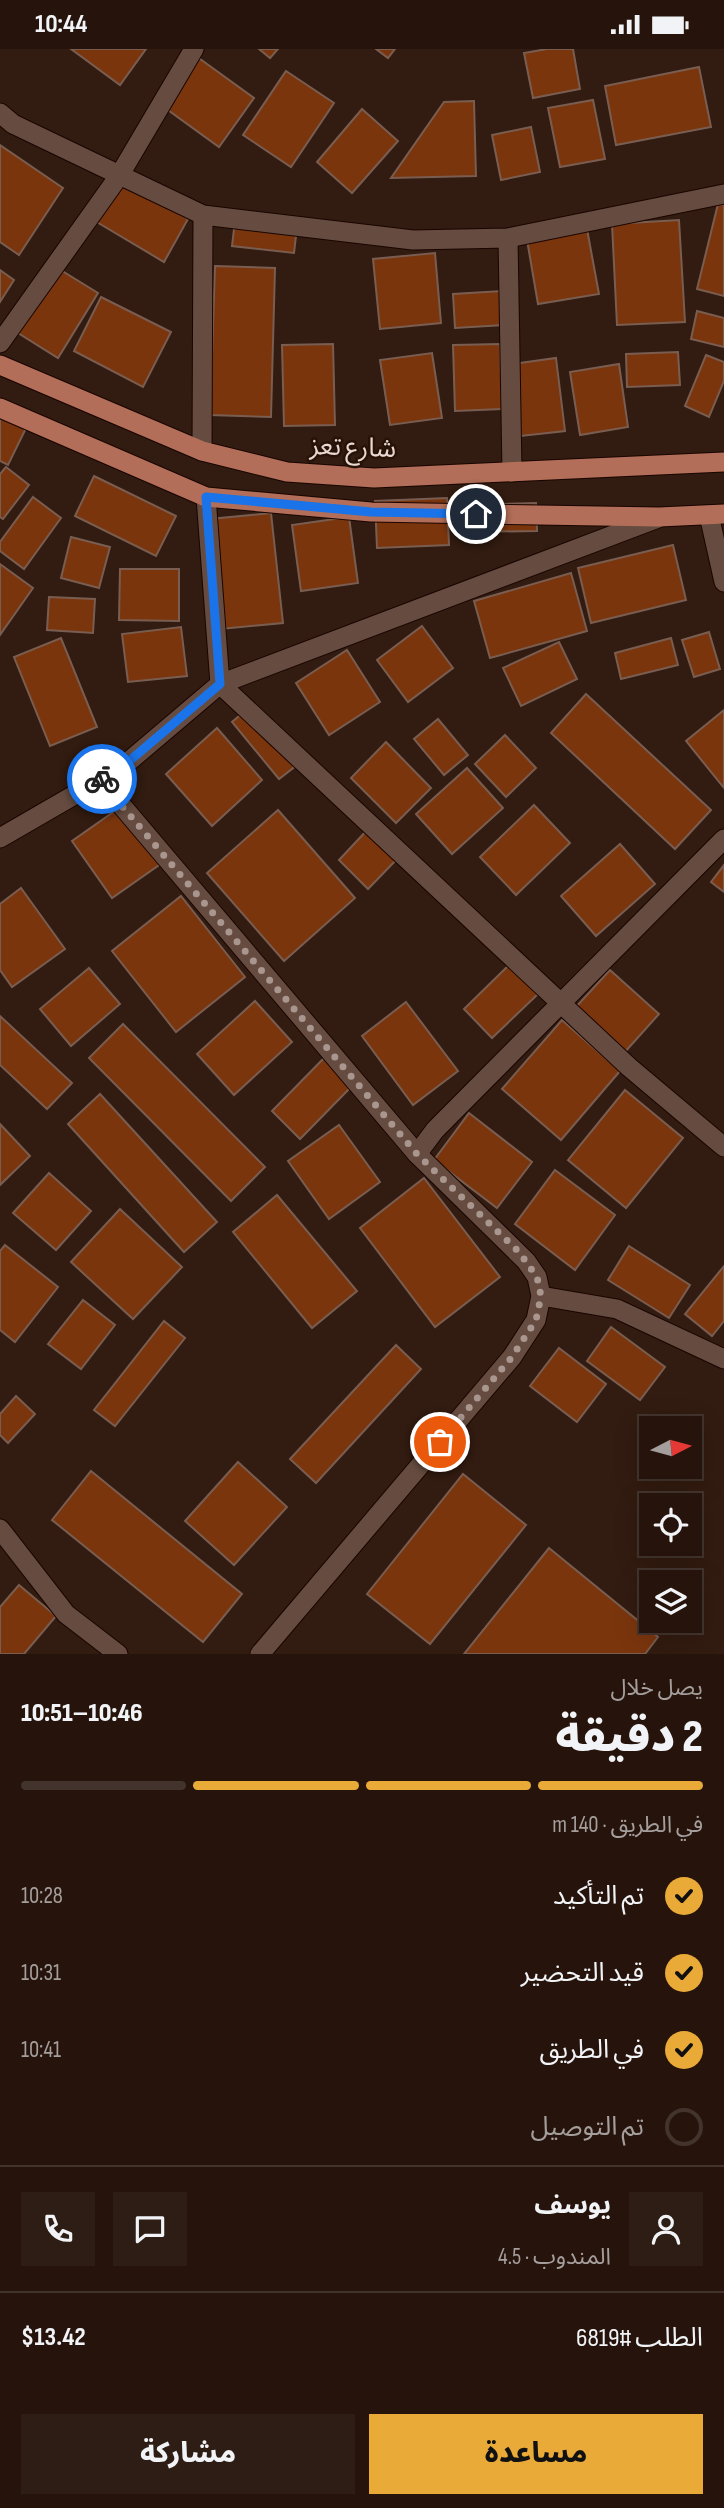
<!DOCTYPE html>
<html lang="ar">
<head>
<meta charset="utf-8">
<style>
  :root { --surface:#26140c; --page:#2e1d15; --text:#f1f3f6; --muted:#a49e9d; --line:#42332d; --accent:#eaaa38 }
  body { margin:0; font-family:"Sofia Sans Condensed","Noto Sans Arabic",sans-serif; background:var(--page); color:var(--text); direction:rtl; height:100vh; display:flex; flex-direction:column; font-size:26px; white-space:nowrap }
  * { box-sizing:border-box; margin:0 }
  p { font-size:23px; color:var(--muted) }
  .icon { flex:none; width:38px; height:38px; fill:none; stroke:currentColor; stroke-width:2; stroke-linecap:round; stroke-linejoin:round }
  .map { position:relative; height:1605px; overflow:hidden; direction:ltr }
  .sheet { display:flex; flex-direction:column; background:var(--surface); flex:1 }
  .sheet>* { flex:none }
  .needle { width:46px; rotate:84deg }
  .tools { position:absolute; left:639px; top:1367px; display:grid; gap:14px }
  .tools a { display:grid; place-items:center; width:63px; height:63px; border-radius:0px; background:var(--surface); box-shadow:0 7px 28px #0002,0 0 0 2px var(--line); font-size:35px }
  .pin { position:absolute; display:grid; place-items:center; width:60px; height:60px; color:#fff; margin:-30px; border:4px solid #fff; border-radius:50%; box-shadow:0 2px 7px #0007 }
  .courier { position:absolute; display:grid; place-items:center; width:70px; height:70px; margin:-35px; border:5px solid #1a73e8; border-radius:50%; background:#fff; color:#222; box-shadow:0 2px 9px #0007 }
  .summary em { font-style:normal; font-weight:800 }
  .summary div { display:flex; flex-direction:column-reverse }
  .summary { display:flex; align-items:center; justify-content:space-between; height:119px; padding:0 21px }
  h1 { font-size:46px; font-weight:800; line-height:52px }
  .bar { display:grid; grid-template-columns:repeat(4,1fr); gap:10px 7px; align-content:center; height:84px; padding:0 21px }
  .bar i { height:9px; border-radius:5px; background:var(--line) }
  .bar .active { background:var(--accent) }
  .bar p { grid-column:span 4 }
  .line { display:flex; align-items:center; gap:18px; padding:0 21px; border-top:2px solid var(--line) }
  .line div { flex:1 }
  .round { display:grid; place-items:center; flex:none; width:74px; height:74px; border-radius:0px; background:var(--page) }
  ol { padding:0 21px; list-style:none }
  li { display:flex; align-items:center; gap:21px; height:77px }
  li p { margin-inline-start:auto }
  li .icon { padding:7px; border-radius:50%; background:var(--accent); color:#111; stroke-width:4 }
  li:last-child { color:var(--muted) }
  li i { width:38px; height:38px; border:4px solid var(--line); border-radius:50% }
  .action { display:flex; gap:14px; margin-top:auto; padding:14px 21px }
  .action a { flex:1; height:80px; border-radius:0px; background:var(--accent); color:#111; font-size:28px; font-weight:800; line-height:80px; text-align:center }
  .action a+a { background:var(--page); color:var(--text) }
  .status { display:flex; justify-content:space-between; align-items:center; height:49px; padding:0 35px; background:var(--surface); direction:ltr }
  .status svg { height:19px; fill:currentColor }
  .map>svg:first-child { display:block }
</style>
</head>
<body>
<div class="status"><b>10:44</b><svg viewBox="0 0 49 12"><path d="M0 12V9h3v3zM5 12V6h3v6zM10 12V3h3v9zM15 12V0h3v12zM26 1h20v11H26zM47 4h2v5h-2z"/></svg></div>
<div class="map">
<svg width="724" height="1605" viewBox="0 0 724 1605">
  <rect width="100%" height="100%" fill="#321b10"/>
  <g fill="#7a350d" stroke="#795d50" stroke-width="2">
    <path d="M71 0H146L120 36Z"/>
    <path d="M259 0H278L270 9Z"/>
    <path d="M376 0H395L388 9Z"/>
    <path d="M547 0H573L580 40 533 49 524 4Z"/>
    <path d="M196 7 254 49 219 98 161 56Z"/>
    <path d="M699 18 711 78 616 96 605 37Z"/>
    <path d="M286 22 334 54 291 118 243 86Z"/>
    <path d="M593 51 605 110 560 118 548 59Z"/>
    <path d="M474 52 476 127 391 129 444 53Z"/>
    <path d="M362 60 398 92 352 144 317 113Z"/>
    <path d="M531 78 540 123 501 131 492 86Z"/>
    <path d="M0 96 63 139 19 206 0 193Z"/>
    <path d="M118 130 188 170 164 213 95 172Z"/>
    <path d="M718 155 724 156V247L697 240Z"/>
    <path d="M236 163 298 170 294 204 232 197Z"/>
    <path d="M679 171 685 273 617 276 612 175Z"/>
    <path d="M587 180 599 245 538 255 527 191Z"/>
    <path d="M435 204 441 274 380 280 373 210Z"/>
    <path d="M215 217 275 219 271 368 210 366Z"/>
    <path d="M59 220 98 244 58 309 18 284Z"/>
    <path d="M0 221 14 231 0 253Z"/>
    <path d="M502 242 504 276 455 279 453 245Z"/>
    <path d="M101 248 171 283 143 338 74 302Z"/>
    <path d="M697 262 724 269V298L691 290Z"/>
    <path d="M333 295 335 376 284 377 282 296Z"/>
    <path d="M500 295 502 360 455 362 453 296Z"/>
    <path d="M678 303 680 336 627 338 626 305Z"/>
    <path d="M432 304 442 369 390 376 380 311Z"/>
    <path d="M706 306 724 313V332L709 368 685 357Z"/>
    <path d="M556 309 565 382 521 387 512 315Z"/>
    <path d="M619 315 628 378 580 386 570 323Z"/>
    <path d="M0 351 32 367 8 416 0 412Z"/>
    <path d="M6 418 29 436 3 470 0 468V425Z"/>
    <path d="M94 427 176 467 156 507 75 467Z"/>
    <path d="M33 448 61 469 24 520 0 502V493Z"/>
    <path d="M447 449 449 496 377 499 375 452Z"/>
    <path d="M536 454 537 482 462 483V456Z"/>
    <path d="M271 464 283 574 221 580 210 470Z"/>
    <path d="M349 468 358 534 301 542 292 476Z"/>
    <path d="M71 488 110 498 99 539 61 529Z"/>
    <path d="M673 496 686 551 591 574 578 519Z"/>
    <path d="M0 515 33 539 0 586Z"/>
    <path d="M120 520H179V572L119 571Z"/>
    <path d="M571 524 587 582 490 609 474 552Z"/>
    <path d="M49 548 95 550 93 584 47 581Z"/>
    <path d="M422 577 453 619 408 653 377 611Z"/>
    <path d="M181 578 187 627 128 633 122 585Z"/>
    <path d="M709 583 720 620 694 628 682 591Z"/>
    <path d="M61 589 97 678 50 697 14 608Z"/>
    <path d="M671 589 678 616 621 630 615 604Z"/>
    <path d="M559 593 577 630 521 657 503 619Z"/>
    <path d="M347 601 380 653 329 686 296 634Z"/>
    <path d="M586 645 711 761 675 800 551 684Z"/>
    <path d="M250 658 297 716 279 730 232 673Z"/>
    <path d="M724 661V739L686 692Z"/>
    <path d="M438 670 468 706 444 726 414 690Z"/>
    <path d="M217 679 262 731 212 777 166 725Z"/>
    <path d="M505 686 536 719 506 748 475 715Z"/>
    <path d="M386 693 431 739 396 774 351 729Z"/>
    <path d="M467 719 503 759 452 805 416 765Z"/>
    <path d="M534 756 570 794 516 846 480 808Z"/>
    <path d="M122 757 162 814 112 849 72 792Z"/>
    <path d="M278 761 355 849 284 912 207 824Z"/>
    <path d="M369 779 399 808 368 840 339 811Z"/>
    <path d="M620 795 655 835 596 887 561 847Z"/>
    <path d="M724 816V843L711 833Z"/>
    <path d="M21 839 65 900 12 938 0 921V855Z"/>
    <path d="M181 847 245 928 176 983 112 902Z"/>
    <path d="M509 916 538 945 492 989 464 960Z"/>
    <path d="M89 919 120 955 71 997 40 960Z"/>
    <path d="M610 921 659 965 624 1004 575 959Z"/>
    <path d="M255 952 292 993 234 1046 197 1005Z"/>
    <path d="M406 953 458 1022 413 1056 362 987Z"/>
    <path d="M0 967 72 1034 47 1060 0 1016Z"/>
    <path d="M562 971 620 1022 561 1091 502 1040Z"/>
    <path d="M123 975 265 1118 231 1152 89 1009Z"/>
    <path d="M327 1006 355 1034 300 1090 272 1062Z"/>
    <path d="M625 1041 683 1089 626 1159 568 1111Z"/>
    <path d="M100 1045 217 1173 184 1203 68 1075Z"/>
    <path d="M469 1064 532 1113 497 1159 434 1111Z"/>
    <path d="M0 1075 30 1107 0 1136Z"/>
    <path d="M339 1076 380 1133 329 1170 288 1112Z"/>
    <path d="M555 1121 615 1166 575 1221 515 1175Z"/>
    <path d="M49 1124 91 1162 56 1201 13 1164Z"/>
    <path d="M424 1129 500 1228 435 1278 360 1179Z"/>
    <path d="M277 1146 357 1242 312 1279 233 1183Z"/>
    <path d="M120 1160 182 1218 133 1270 71 1213Z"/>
    <path d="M5 1196 58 1238 15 1293 0 1281V1202Z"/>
    <path d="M629 1197 690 1236 669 1269 608 1231Z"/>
    <path d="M724 1217V1272L712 1287 685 1265Z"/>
    <path d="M83 1251 115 1276 81 1320 48 1295Z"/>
    <path d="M164 1272 185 1289 115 1377 94 1361Z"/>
    <path d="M611 1278 665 1318 640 1351 587 1312Z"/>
    <path d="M396 1296 421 1320 316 1434 290 1410Z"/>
    <path d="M559 1299 606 1335 577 1373 530 1337Z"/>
    <path d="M16 1347 35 1365 8 1394 0 1386V1365Z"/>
    <path d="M238 1413 287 1458 234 1516 185 1472Z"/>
    <path d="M91 1422 242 1545 203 1593 52 1471Z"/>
    <path d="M463 1425 526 1476 430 1595 367 1545Z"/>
    <path d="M549 1499 658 1588 645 1605H464Z"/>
    <path d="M19 1536 56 1567 24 1605H0V1558Z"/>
  </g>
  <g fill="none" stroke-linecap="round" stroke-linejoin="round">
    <defs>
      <g id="minor">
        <path d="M0 64 13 75 203 166 413 191 508 189 724 145"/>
        <path d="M508 189 512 423"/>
        <path d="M0 294 119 127 194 0"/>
        <path d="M202 402 203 166"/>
        <path d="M206 448 220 635 629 1018 724 1098"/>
        <path d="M709 466 724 533"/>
        <path d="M100 731 417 1105 526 1212 537 1228 541 1247 536 1271 512 1308 260 1605"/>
        <path d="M0 789 121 719 220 635 658 469"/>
        <path d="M417 1105 435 1081 724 790"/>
        <path d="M541 1247 617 1260 724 1310"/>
        <path d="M0 1480 66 1565 118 1605"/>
      </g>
      <g id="primary">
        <path d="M0 316 202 402 287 423 374 429 724 413"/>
        <path d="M0 359 206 448 371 463 659 468 724 465"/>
      </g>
    </defs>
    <use href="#minor" stroke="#190500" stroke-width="21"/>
    <use href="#primary" stroke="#190500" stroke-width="21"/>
    <use href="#minor" stroke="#664c40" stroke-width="19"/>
    <use href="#primary" stroke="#b26e58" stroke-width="19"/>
  </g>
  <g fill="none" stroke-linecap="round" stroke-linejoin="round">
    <path stroke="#a9968e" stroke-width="7" stroke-dasharray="0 12.6" d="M102 730 100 731 417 1105 519 1203 537 1228 541 1247 536 1271 512 1308 440 1393"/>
    <path stroke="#1a73e8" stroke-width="9" d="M102 730 121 719 220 635 206 448 371 463 476 465"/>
  </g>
  <g text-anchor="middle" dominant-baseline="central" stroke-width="5" stroke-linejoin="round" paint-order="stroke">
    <g font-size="26" fill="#e9d9d2" stroke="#281207">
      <text transform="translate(353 399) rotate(2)">شارع تعز</text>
    </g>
  </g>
</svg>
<div class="tools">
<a><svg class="needle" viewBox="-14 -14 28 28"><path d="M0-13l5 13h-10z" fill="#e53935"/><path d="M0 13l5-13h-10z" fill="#a49e9d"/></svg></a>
<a><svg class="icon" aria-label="locate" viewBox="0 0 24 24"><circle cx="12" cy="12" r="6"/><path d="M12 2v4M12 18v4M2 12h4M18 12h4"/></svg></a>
<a><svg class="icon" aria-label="layers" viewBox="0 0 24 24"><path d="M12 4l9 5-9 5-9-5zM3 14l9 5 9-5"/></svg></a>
</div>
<div class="pin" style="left:440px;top:1393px;background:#ea580c"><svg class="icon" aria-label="bag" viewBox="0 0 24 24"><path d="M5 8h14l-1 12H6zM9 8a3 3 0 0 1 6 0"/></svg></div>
<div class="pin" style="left:476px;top:465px;background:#1f2937"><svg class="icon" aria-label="home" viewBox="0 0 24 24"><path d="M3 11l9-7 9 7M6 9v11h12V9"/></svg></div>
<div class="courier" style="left:102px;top:730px"><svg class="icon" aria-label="bike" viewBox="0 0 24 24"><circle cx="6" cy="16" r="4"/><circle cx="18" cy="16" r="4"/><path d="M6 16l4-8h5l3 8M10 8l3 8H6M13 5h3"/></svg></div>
</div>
<section class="sheet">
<div class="summary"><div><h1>2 دقيقة</h1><p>يصل خلال</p></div><em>10:46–10:51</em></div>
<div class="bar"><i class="active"></i><i class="active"></i><i class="active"></i><i></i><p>في الطريق · 140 m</p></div>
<ol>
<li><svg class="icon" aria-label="check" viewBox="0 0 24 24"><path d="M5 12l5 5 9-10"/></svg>تم التأكيد<p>10:28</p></li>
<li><svg class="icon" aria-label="check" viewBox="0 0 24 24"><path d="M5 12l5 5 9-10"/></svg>قيد التحضير<p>10:31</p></li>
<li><svg class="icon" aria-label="check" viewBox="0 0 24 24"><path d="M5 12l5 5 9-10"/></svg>في الطريق<p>10:41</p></li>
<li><i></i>تم التوصيل</li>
</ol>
<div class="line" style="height:126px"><a class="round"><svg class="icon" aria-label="person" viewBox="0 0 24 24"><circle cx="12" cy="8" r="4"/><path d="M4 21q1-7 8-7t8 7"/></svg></a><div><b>يوسف</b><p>المندوب · 4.5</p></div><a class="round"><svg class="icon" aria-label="chat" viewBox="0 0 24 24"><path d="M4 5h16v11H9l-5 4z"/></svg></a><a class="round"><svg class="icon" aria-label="phone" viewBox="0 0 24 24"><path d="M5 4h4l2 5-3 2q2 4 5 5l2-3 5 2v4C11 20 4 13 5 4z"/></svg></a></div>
<div class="line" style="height:91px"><div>الطلب #6819</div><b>$13.42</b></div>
<div class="action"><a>مساعدة</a><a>مشاركة</a></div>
</section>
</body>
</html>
